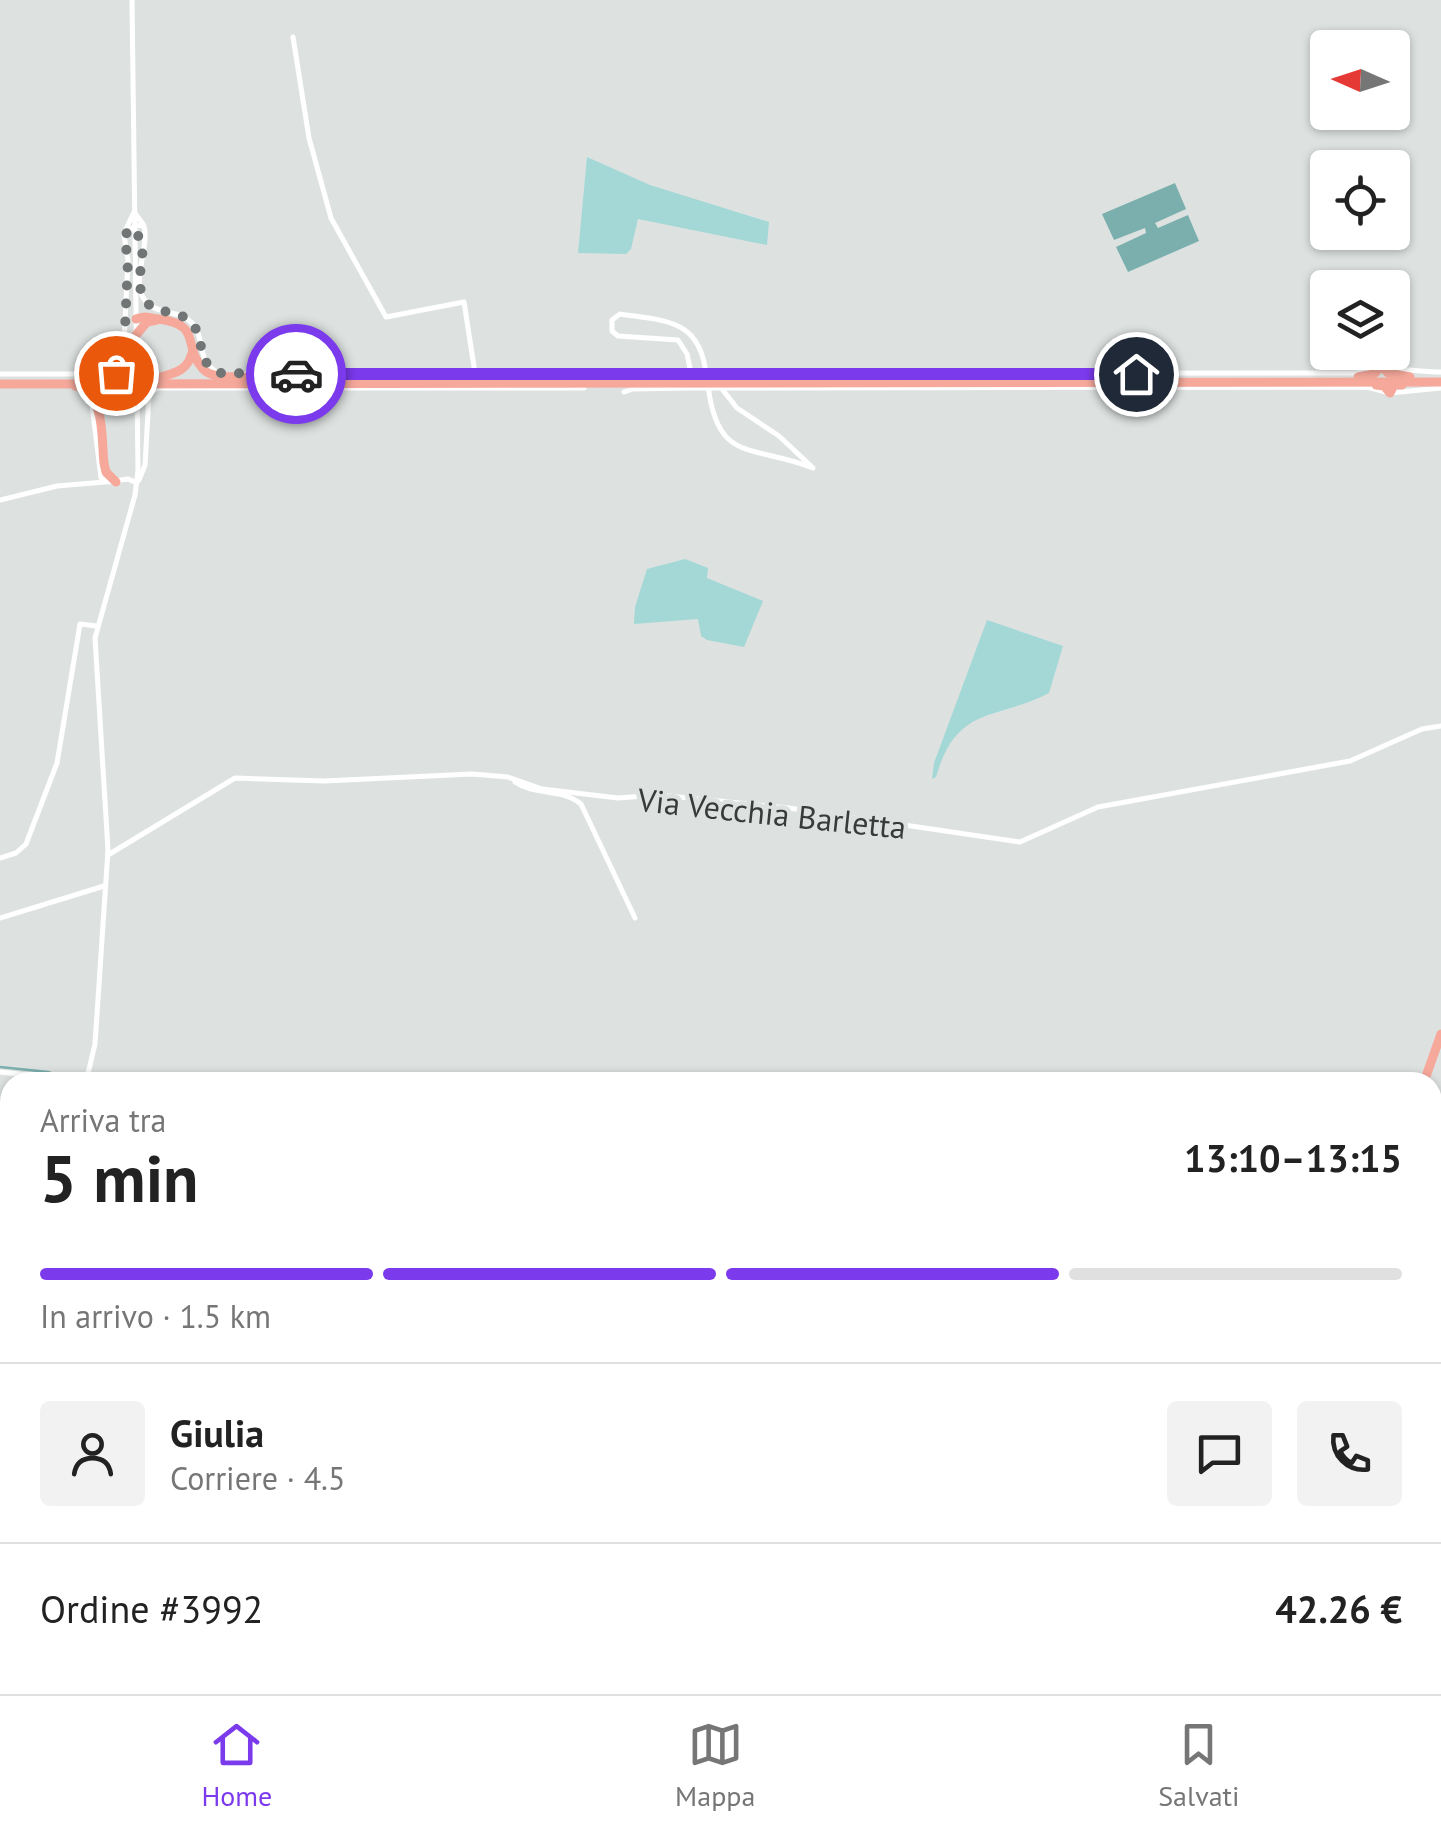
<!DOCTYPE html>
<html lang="it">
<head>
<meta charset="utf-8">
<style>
  :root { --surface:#fff; --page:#f2f2f2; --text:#222; --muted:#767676; --line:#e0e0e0; --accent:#7c3aed }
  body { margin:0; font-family:"PT Sans",sans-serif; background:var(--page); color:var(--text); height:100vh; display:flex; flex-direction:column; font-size:38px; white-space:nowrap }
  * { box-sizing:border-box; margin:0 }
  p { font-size:32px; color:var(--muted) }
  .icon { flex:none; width:55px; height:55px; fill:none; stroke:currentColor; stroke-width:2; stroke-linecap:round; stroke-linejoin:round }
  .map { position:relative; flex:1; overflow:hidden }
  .side { position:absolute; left:0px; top:1072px; width:1442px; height:622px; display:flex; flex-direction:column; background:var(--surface); border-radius:30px 30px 0 0; box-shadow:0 2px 8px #0004 }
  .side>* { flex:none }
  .needle { width:65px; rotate:273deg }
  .buttons { position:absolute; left:1310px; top:30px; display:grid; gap:20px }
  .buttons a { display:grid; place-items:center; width:100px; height:100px; border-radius:10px; background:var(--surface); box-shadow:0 2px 8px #0004; font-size:50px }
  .pin { position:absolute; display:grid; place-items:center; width:85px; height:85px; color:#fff; margin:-42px; border:5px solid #fff; border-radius:50%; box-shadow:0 2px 10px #0007 }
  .courier { position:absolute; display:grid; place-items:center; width:100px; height:100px; margin:-50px; border:8px solid #7c3aed; border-radius:50%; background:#fff; color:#222; box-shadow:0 2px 12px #0007 }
  .headline em { font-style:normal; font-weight:800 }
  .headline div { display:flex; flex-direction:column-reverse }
  .headline { display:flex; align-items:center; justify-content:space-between; height:170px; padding:0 40px }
  h1 { font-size:65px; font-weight:800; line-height:75px }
  .bar { display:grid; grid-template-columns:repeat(4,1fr); gap:15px 10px; align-content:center; height:120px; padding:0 40px }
  .bar i { height:12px; border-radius:8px; background:var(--line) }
  .bar .active { background:var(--accent) }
  .bar p { grid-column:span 4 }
  .line { display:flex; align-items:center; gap:25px; padding:0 40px; border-top:2px solid var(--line) }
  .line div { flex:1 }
  .round { display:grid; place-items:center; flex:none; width:105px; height:105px; border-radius:10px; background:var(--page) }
  .tab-bar { display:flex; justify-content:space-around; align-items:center; height:140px; border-top:2px solid var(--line); background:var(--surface); font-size:28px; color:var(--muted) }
  .tab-bar a { display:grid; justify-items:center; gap:5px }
  .tab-bar .active { color:var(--accent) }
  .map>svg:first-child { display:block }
</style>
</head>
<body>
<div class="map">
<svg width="1441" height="1694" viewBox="0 0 1441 1694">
  <rect width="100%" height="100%" fill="#dde2e1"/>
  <g fill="#a3d8d6">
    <path d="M587 157 650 185 769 222 767 245 638 219 631 249 626 254 578 253Z"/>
    <path d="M685 559 708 568 707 578 763 601 744 647 707 640 701 636 698 619 634 624 635 607 647 569Z"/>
    <path d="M987 620 1063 646 1049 693C995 721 957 704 936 777L932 779 934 763Z"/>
  </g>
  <path fill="#7aafad" d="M1175 183 1186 209 1155 223 1158 228 1188 215 1199 241 1128 272 1116 247 1146 233 1145 228 1114 240 1102 214Z"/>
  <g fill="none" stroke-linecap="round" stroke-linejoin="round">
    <g stroke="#7aafad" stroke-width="2.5">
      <path d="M0 1067 48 1072 76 1082"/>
      <path d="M395 1690 418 1694"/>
    </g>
    <g stroke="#fff" stroke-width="5">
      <path d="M293 37 309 138 331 218 386 317 464 302 475 373"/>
      <path d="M126 229 134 212 143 224"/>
      <path d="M124 235 136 225 144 226C150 249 128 286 148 304 161 315 180 310 192 323 206 339 196 358 215 371"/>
      <path d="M691 373 687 354 678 340 618 336 612 331V320L620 314C666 321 700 319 706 374"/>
      <path d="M0 374H105L119 371 123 364 128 260 124 235"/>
      <path d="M246 374 1356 373C1387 364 1409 372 1441 372"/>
      <path d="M708 385C717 465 754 444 813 468"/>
      <path d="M722 389 737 408 779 436 811 466"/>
      <path d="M624 392 633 389 687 388 1367 387 1390 393 1441 388"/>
      <path d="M92 405 101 478 108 482 128 479 137 483"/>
      <path d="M139 480 145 465 149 395 157 388H584"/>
      <path d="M0 500 57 486 105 482"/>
      <path d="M515 782C535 796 562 788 581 804L635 918"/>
      <path d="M108 855 235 778 324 781 472 774 508 777 542 789 618 798 658 795 789 808 1020 842 1098 807 1350 761 1422 729 1441 726"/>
      <path d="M0 858 16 853 26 844 57 763 80 624 97 626"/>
      <path d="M0 918 104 886"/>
      <path d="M0 1072 46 1077 58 1082"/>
      <path d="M86 1082 95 1044 108 850 95 638 135 495 138 470 132 0"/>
      <path d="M867 1082 868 1077"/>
      <path d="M0 1352 10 1320"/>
      <path d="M0 1437 10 1440"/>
      <path d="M1432 1634 1441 1628"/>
      <path d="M368 1685 401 1694"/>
      <path d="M1372 1694 1378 1685"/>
    </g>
    <g stroke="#f6a99b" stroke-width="9">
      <path d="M136 319C146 315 149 318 159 319 203 325 182 346 203 369 213 380 236 375 250 378"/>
      <path d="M136 335 147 322 157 320"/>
      <path d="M1358 377 1374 374 1382 366 1388 373 1410 377"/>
      <path d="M152 379C173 374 190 372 193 348"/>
      <path d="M0 384 1441 382"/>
      <path d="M1376 385 1384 386 1390 393 1394 385H1402"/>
      <path d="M75 386C106 394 101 437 104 463L106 472 116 482"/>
      <path d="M1424 1082 1441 1034"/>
      <path d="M1209 1694 1212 1685"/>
    </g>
  </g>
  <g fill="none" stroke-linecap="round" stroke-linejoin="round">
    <path stroke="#727575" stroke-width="10" stroke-dasharray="0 18" d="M116 373 123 364 124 352 128 260 124 235 134 228C153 259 132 270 143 297 151 315 178 309 191 322 207 340 194 364 221 373L296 374"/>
    <path stroke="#7c3aed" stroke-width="12" d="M296 374H1136"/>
  </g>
  <g text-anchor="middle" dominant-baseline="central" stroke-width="9" stroke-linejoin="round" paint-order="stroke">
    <g font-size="32" fill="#393b3b" stroke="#dde2e1">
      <text transform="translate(772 813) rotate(6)">Via Vecchia Barletta</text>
    </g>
  </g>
</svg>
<div class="buttons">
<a><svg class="needle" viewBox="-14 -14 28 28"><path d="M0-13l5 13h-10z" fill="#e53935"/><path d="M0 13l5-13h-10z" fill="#767676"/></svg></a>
<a><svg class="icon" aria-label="locate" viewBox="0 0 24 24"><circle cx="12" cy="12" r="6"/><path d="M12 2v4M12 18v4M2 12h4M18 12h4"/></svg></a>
<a><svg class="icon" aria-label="layers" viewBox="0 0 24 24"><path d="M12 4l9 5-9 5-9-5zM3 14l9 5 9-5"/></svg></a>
</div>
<div class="pin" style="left:116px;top:373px;background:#ea580c"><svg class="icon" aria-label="bag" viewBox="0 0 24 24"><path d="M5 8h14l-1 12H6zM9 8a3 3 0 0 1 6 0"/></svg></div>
<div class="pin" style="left:1136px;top:374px;background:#1f2937"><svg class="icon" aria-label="home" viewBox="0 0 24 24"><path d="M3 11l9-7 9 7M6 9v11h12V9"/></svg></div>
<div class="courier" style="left:296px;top:374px"><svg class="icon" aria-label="car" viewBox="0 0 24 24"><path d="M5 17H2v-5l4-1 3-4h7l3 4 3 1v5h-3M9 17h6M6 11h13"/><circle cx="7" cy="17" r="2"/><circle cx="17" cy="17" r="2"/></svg></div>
<section class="side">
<div class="headline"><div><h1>5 min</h1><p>Arriva tra</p></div><em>13:10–13:15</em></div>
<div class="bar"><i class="active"></i><i class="active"></i><i class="active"></i><i></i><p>In arrivo · 1.5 km</p></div>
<div class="line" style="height:180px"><a class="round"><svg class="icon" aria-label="person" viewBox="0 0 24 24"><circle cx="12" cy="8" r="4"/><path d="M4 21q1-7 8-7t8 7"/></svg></a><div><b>Giulia</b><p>Corriere · 4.5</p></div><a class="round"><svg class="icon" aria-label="chat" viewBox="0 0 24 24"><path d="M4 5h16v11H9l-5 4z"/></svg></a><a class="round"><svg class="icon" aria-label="phone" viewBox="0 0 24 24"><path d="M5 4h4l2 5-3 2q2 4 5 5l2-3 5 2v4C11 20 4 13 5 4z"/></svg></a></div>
<div class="line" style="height:130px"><div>Ordine #3992</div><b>42.26 €</b></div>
</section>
</div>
<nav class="tab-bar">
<a class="active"><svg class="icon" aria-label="home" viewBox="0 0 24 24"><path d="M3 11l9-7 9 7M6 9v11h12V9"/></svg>Home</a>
<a><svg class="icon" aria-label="map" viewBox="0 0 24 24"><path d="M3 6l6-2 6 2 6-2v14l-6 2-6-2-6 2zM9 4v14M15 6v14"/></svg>Mappa</a>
<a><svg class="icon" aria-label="saved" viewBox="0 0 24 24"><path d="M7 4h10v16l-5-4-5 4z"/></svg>Salvati</a>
</nav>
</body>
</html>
